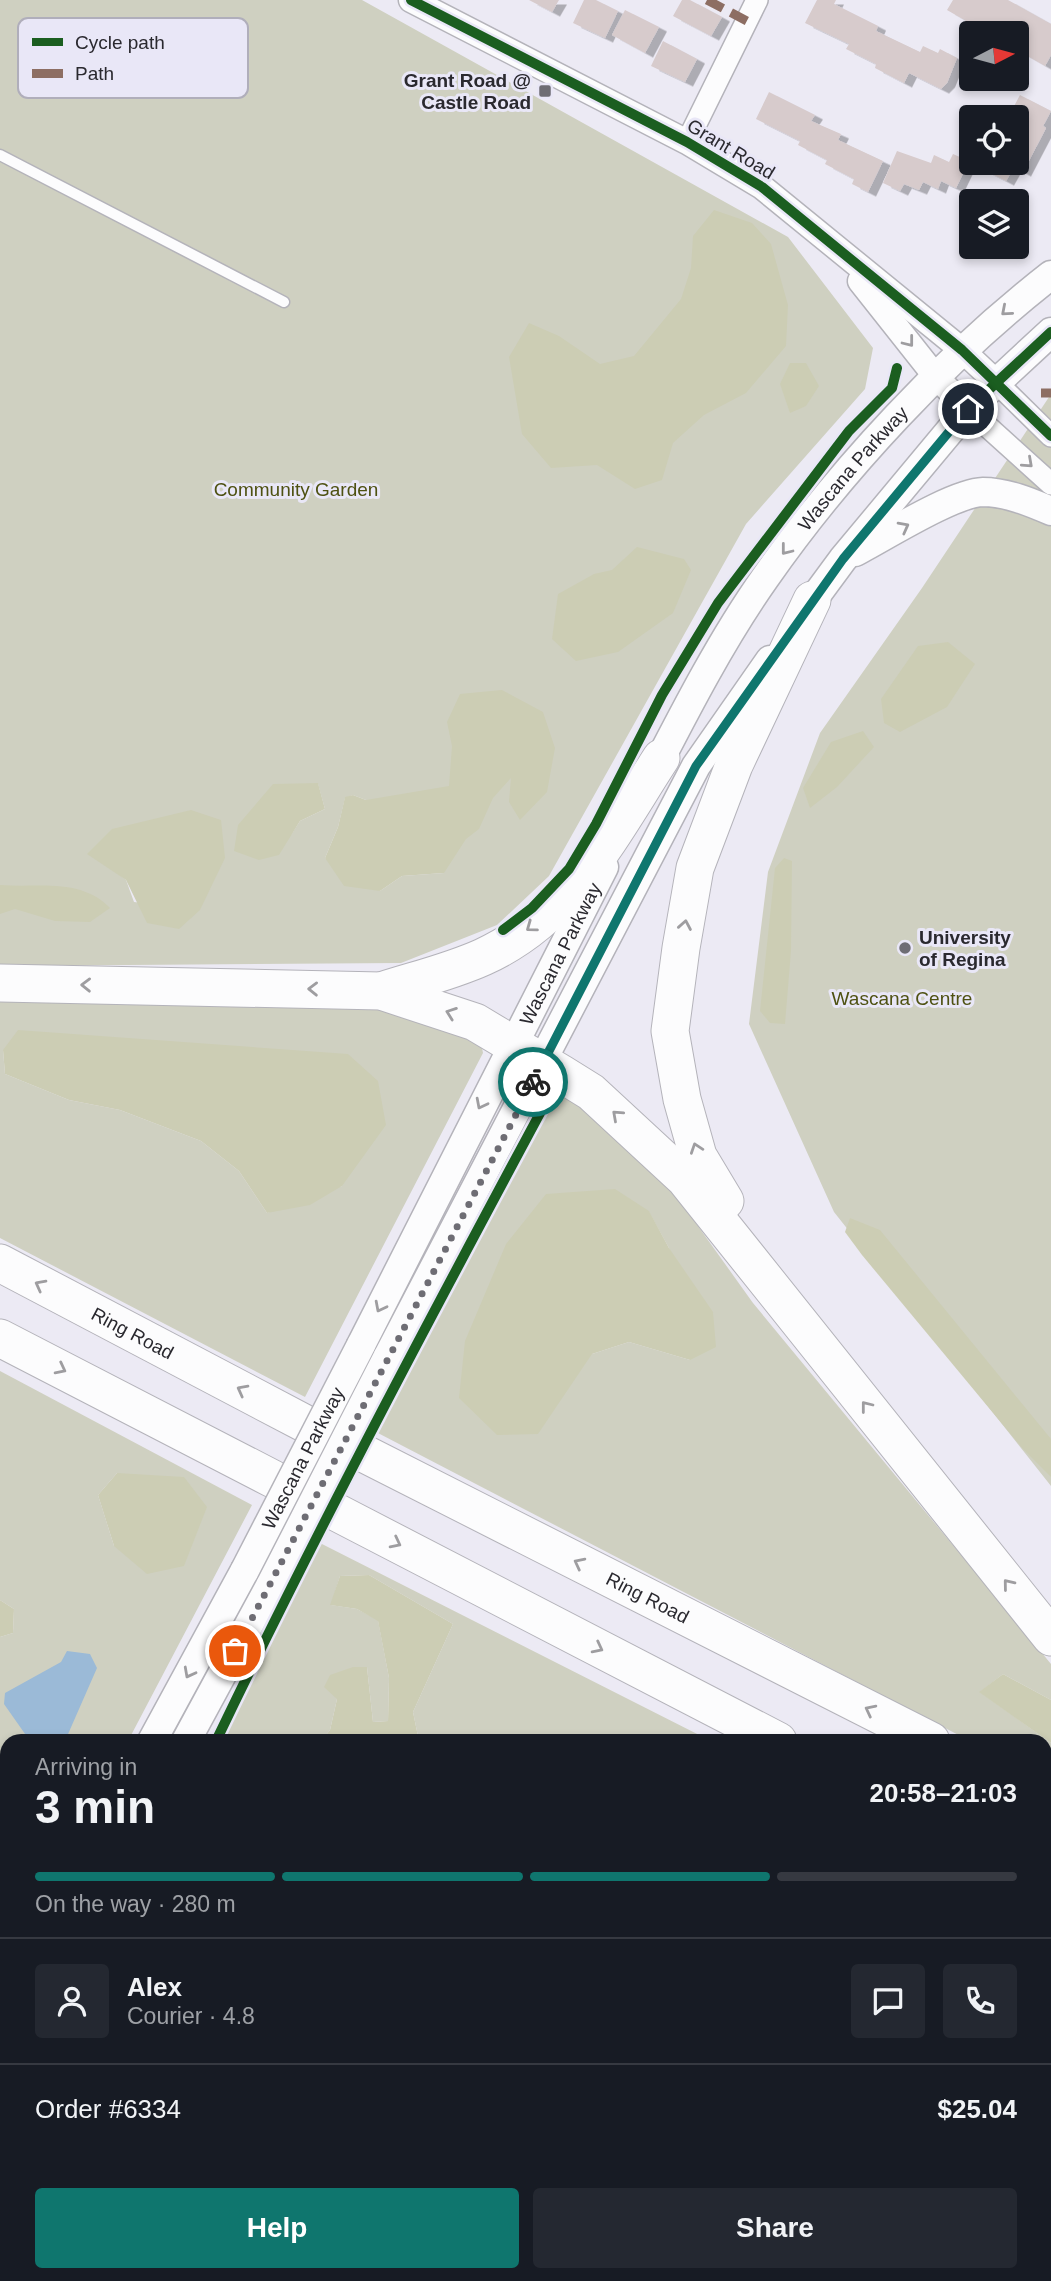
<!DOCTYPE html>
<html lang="en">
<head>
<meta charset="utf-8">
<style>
  :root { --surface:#171b24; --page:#242831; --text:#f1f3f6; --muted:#9ea1a6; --line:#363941; --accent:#0f766e }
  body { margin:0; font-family:Helvetica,sans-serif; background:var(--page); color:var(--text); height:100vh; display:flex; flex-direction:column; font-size:26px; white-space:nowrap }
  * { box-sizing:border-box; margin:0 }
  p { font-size:23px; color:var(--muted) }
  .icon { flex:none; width:38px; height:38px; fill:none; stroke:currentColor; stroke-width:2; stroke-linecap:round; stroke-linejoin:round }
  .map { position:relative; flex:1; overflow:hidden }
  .panel { position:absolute; left:0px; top:1734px; width:1052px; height:548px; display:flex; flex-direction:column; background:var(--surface); border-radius:21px 21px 0 0; box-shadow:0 4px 10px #0003 }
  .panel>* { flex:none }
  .needle { width:46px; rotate:84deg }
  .fabs { position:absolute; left:959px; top:21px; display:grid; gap:14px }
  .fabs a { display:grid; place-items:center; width:70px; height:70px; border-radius:7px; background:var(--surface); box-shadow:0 4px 10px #0003; font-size:35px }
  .pin { position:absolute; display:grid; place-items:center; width:60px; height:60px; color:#fff; margin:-30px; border:4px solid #fff; border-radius:50%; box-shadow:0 2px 7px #0007 }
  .courier { position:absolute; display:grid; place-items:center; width:70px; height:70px; margin:-35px; border:5px solid #0f766e; border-radius:50%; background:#fff; color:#222; box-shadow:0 2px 9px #0007 }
  .summary em { font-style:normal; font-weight:700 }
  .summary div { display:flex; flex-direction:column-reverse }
  .summary { display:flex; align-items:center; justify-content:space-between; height:119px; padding:0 35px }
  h1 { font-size:46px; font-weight:700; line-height:52px }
  .bar { display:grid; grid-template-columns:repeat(4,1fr); gap:10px 7px; align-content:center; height:84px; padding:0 35px }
  .bar i { height:9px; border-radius:5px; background:var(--line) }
  .bar .active { background:var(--accent) }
  .bar p { grid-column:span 4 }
  .line { display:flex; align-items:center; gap:18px; padding:0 35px; border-top:2px solid var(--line) }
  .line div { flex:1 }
  .round { display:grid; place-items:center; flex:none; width:74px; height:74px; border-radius:7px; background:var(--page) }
  .action { display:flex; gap:14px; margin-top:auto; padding:14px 35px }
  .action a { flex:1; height:80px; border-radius:7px; background:var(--accent); color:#fff; font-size:28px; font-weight:700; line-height:80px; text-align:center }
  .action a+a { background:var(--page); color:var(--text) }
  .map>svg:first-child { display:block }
</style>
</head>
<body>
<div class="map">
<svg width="1051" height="2281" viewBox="0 0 1051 2281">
  <defs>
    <filter id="shadow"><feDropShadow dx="8" dy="4.5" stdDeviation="0" flood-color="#0004"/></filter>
  </defs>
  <rect width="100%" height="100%" fill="#eceaf4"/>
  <g fill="#cfd0c1" fill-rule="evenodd">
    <path d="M0 0H362L788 237 873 348 865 389 746 524 549 876 497 925 401 963 0 966ZM318 784 325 809 300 821 291 835ZM353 795 366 800 444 873 402 876 380 891 325 858 338 827 345 798ZM106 864H105L200 910 134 902 126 880Z"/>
    <path d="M1051 394V1486L834 1212 749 1024 768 872 820 733 922 588Z"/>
    <path d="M0 991 373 1002 480 1038 483 1053 305 1397 0 1238ZM3 1050 342 1186 267 1213 239 1171 201 1141 120 1110 69 1100 5 1074Z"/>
    <path d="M563 1091 650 1159 753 1303 1051 1664V1700L1003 1674 980 1692 1051 1743V1784L1045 1780V1741H970L376 1432 549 1094ZM649 1212 669 1248 690 1360 629 1342 592 1354Z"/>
    <path d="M0 1371 252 1505 128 1741H7V1797L0 1790V1637L13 1633 14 1609 0 1600ZM117 1473 114 1546 98 1495Z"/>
    <path d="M320 1543 711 1741H419L413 1712 453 1624 369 1575 340 1576 331 1605 357 1609 378 1620 389 1678 388 1721 373 1722 367 1667 337 1699 330 1730 321 1741H213Z"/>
    <path d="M1045 1910 1051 1913V1967L1045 1965Z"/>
  </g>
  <g fill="#cccdb4">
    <path d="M714 210 752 223 771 244 788 305 786 346 746 393 704 415 673 443 662 480 635 489 597 465 551 468 522 434 509 357 529 323 559 336 600 364 634 356 681 299 691 268 693 236Z"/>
    <path d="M790 363H806L819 386 806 406 790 413 780 384Z"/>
    <path d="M637 547 684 559 691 570 673 613 618 652 576 661 552 639 558 594 594 574 612 570Z"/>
    <path d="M948 642 975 664 947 707 900 732 884 723 881 699 918 646Z"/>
    <path d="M502 690 543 712 555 748 547 792 520 820 509 802 511 778 493 798 479 829 466 839 444 873 402 876 380 891 344 886 325 858 338 827 345 797 353 795 366 800 449 786 452 746 447 722 460 694Z"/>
    <path d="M863 731 874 747 837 787 810 808 803 788 831 742Z"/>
    <path d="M318 783 325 809 300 821 279 855 259 860 234 851 238 825 273 784Z"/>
    <path d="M191 810 221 820 225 858 200 910 179 929 147 923 126 880 87 854 112 829Z"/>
    <path d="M784 858 792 861 791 951 785 1024 770 1023 760 1011 775 868Z"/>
    <path d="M0 885C39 888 81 878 110 908L90 922 55 921 15 909 0 914Z"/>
    <path d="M18 1030 348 1054 378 1081 386 1125 342 1186 310 1205 267 1213 239 1171 201 1141 120 1110 69 1100 5 1074 3 1050Z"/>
    <path d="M615 1189 649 1211 669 1248 713 1312 716 1347 690 1360 629 1342 592 1354 538 1434 497 1435 459 1398 465 1341 506 1244 546 1194Z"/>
    <path d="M850 1218 880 1230 1051 1439V1477L1023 1449 862 1255 845 1232Z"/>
    <path d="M117 1473 184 1477 207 1507 184 1566 147 1574 114 1546 98 1495Z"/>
    <path d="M369 1575 453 1624 413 1712 419 1741H321L330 1730 337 1699 324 1687 330 1675 353 1667H367L373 1722 388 1721 389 1678 378 1621 357 1609 330 1605 340 1576Z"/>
    <path d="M0 1600 14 1609 13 1633 0 1637Z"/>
    <path d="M1003 1674 1051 1700V1743L979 1692Z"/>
    <path d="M1045 2049H1051V2125L1045 2123Z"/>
    <path d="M7 2227V2275H15L10 2281H0V2240Z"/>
    <path d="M24 2275H69L67 2281H24Z"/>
    <path d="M118 2275H181V2281H114Z"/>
    <path d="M221 2275H385L387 2281H226Z"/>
  </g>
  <path fill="#9bbad7" d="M67 1651 90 1654 97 1668 65 1741H30L4 1704 5 1693 61 1662Z"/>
  <g fill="#d7cbcc" filter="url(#shadow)">
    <path d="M529 0H559L552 12Z"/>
    <path d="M584 0H596L618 11 605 38 573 23Z"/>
    <path d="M682 0H690L722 17 711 36 673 16Z"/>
    <path d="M817 0H836L834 4 878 26 876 31 920 52 923 46 938 53 940 49 957 58 947 83 941 89 909 73 904 83 875 68 876 64 846 49 849 44 805 23Z"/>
    <path d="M953 0H1008L1051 24V55L1045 66 1017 50V33H987L947 10Z"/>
    <path d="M625 10 659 27 645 53 612 35Z"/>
    <path d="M663 41 697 59 685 82 651 66Z"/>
    <path d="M769 92 815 115 811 121 841 134 838 140 883 161 868 192 852 184 854 179 825 164 827 160 798 145 800 141 756 119Z"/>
    <path d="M1020 95 1051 111 1043 126 1046 128 1023 172 1014 167 1006 181 979 167 982 163H1017V119L1020 114 1012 110Z"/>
    <path d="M897 151 931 163 934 155 949 162 953 154 969 161 956 188 941 181 938 189 923 182 919 190 904 184 900 191 883 183Z"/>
  </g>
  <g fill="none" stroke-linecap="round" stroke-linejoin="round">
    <defs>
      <path id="service" d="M0 155 284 302"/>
      <g id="minor">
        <path d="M687 142 757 0"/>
        <path d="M996 382 1051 436"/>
        <path d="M968 409 1051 484"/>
        <path d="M0 2030 7 2017"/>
        <path d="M0 2099 7 2084"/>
      </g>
      <g id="tertiary">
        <path d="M411 0 687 142 762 187 962 350 996 382"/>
        <path d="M860 281 936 377 968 409"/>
      </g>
      <g id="secondary">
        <path d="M855 552C884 537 953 493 983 492 1006 492 1030 502 1051 511"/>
        <path d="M801 616 843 559 968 409 1051 332"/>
        <path id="s1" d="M652 775C686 709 722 639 765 578 841 469 947 356 1051 275"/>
        <path id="s2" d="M361 1345 604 867"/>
        <path d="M387 1358 696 766 770 660"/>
        <path d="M152 1741 245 1570"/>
        <path d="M186 1741 271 1584"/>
      </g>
      <g id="motorway">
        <path d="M0 983 381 991 475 1022 562 1074 591 1092 685 1179 1051 1637"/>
        <path d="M381 991C415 980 450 972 483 957 571 917 611 835 661 758"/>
        <path d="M725 1201 698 1156 682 1099 670 1031 681 948 695 868 734 765 812 600"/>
        <path id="s3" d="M0 1263 302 1422"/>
        <path d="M0 1338 273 1479"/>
        <path id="s4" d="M365 1454 931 1741"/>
        <path d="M336 1512 778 1741"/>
        <path d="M1045 1799 1051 1802"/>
        <path d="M0 1818 7 1825"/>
        <path d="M1045 1880 1051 1883"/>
        <path d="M0 1912 5 1977 0 2003"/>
        <path d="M1045 1994 1051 1996"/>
      </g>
    </defs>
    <use href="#service" stroke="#b4b3ba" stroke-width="13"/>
    <use href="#minor" stroke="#b4b3ba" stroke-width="24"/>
    <use href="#tertiary" stroke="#b4b3ba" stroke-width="27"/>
    <use href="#secondary" stroke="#b4b3ba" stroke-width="31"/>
    <use href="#motorway" stroke="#b4b3ba" stroke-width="39"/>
    <use href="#service" stroke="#fcfcfd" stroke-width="10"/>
    <use href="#minor" stroke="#fcfcfd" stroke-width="21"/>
    <use href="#tertiary" stroke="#fcfcfd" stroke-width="24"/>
    <use href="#secondary" stroke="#fcfcfd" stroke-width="28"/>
    <use href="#motorway" stroke="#fcfcfd" stroke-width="37"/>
    <defs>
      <g id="secondary-bridge">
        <path id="s5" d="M245 1570 361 1345"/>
        <path d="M271 1584 387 1358"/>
      </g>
    </defs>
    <use href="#secondary-bridge" stroke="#b4b3ba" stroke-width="31" stroke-linecap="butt"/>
    <use href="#secondary-bridge" stroke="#fcfcfd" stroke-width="28"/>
    <g stroke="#8d6e63" stroke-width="9" stroke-dasharray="18 9" stroke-linecap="butt">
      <path d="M707 0 747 21"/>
      <path d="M1041 393H1051"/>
      <path d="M0 2218 7 2203"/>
      <path d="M189 2275 190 2281"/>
    </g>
    <defs>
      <g id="cycleway">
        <path d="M411 0 687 142 762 187 962 350 1051 436"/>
        <path d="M968 409 1051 332"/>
        <path d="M503 930 532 908 569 869 596 824 662 695 718 603 849 431 892 388 897 368"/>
        <path d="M216 1741C322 1520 437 1305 553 1089"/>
      </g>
    </defs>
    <use href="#cycleway" stroke="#e9e7f7" stroke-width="15"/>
    <use href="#cycleway" stroke="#1b5e20" stroke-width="10"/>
  </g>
  <defs><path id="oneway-chevron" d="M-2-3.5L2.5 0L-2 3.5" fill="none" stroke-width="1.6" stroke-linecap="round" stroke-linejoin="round" transform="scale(1.75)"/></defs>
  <g stroke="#9e9da0">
    <use href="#oneway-chevron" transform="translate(1006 311) rotate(139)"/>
    <use href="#oneway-chevron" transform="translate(909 342) rotate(52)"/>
    <use href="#oneway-chevron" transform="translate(1028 463) rotate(42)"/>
    <use href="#oneway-chevron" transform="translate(904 527) rotate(-28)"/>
    <use href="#oneway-chevron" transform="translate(786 550) rotate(128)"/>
    <use href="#oneway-chevron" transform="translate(685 925) rotate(-80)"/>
    <use href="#oneway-chevron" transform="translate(531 927) rotate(144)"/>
    <use href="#oneway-chevron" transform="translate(86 985) rotate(-179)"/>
    <use href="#oneway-chevron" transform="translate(313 989) rotate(-179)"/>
    <use href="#oneway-chevron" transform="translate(451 1013) rotate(-160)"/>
    <use href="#oneway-chevron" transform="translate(481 1104) rotate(117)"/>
    <use href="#oneway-chevron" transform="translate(617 1115) rotate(-138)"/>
    <use href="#oneway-chevron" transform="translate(696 1148) rotate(-109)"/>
    <use href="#oneway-chevron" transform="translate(40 1285) rotate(-152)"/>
    <use href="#oneway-chevron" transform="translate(380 1307) rotate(117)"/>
    <use href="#oneway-chevron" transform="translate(61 1369) rotate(27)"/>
    <use href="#oneway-chevron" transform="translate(242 1390) rotate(-152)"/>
    <use href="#oneway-chevron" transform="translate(866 1406) rotate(-128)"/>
    <use href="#oneway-chevron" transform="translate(396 1543) rotate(27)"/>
    <use href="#oneway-chevron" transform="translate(579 1563) rotate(-153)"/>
    <use href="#oneway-chevron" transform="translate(1008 1584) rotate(-129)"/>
    <use href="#oneway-chevron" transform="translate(598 1648) rotate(27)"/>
    <use href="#oneway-chevron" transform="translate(189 1673) rotate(118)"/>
    <use href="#oneway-chevron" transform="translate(870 1710) rotate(-153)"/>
  </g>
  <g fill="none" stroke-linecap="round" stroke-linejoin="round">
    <path stroke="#6e6d74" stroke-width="7" stroke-dasharray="0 12.6" d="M235 1651 533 1082"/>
    <path stroke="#0f766e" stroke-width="9" d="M533 1082 696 766 843 559 968 409"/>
  </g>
  <g fill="#6e6d74" stroke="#e9e7f7" stroke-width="2.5">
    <rect x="538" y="84" width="14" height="14" rx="3.5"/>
    <circle cx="905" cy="948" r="7"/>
  </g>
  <g text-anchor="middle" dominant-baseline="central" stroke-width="6" stroke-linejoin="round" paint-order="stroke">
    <g font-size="19" font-weight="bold" fill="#2a292f" stroke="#e9e7f7" text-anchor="end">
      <text x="531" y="80">Grant Road @<tspan x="531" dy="22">Castle Road</tspan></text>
      <text x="919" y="937" text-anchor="start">University<tspan x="919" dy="22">of Regina</tspan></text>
    </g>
    <g font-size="19" fill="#2a292f" stroke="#e9e7f7">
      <text transform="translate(731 149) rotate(31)">Grant Road</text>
      <text stroke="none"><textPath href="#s1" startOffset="368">Wascana Parkway</textPath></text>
      <text stroke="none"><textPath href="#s2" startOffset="439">Wascana Parkway</textPath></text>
      <text stroke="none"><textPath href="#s3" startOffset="150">Ring Road</textPath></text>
      <text stroke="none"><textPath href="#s5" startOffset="126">Wascana Parkway</textPath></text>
      <text stroke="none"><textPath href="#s4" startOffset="317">Ring Road</textPath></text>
    </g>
    <g font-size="19" fill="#4e5112" stroke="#e9e7f7">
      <text x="296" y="489">Community Garden</text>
      <text x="902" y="998">Wascana Centre</text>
    </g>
  </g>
  <rect x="18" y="18" width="230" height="80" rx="10" fill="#e9e7f7" stroke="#b0aebb" stroke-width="2"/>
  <rect x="32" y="38" width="31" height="8" fill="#1b5e20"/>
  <rect x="32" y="69" width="31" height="9" fill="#8d6e63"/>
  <g font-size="19" fill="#2a292f">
    <text x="75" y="49">Cycle path</text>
    <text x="75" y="80">Path</text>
  </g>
</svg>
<div class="fabs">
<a><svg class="needle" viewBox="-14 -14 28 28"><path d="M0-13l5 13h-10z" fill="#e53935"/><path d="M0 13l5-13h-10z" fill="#9ea1a6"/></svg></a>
<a><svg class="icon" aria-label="locate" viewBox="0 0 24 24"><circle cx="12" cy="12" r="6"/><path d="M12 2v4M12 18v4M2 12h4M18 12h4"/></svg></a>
<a><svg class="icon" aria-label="layers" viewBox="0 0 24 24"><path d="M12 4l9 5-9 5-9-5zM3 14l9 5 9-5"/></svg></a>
</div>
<div class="pin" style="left:235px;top:1651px;background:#ea580c"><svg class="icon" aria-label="bag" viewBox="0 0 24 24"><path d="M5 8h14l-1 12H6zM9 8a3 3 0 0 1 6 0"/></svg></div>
<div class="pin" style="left:968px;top:409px;background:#1f2937"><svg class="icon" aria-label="home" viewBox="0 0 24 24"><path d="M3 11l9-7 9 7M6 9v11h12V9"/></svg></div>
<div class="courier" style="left:533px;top:1082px"><svg class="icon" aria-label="bike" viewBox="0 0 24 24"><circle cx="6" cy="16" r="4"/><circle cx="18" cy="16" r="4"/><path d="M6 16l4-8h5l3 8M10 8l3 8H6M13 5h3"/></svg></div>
<section class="panel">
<div class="summary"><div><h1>3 min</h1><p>Arriving in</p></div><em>20:58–21:03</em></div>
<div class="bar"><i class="active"></i><i class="active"></i><i class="active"></i><i></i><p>On the way · 280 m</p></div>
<div class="line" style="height:126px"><a class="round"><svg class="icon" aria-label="person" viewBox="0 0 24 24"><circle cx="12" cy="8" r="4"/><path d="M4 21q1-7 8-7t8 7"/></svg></a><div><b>Alex</b><p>Courier · 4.8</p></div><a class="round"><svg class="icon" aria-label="chat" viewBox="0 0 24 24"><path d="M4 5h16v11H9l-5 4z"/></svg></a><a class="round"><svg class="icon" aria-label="phone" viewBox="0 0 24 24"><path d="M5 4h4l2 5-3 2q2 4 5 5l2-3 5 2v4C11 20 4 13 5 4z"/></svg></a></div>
<div class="line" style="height:91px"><div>Order #6334</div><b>$25.04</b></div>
<div class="action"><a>Help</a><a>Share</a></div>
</section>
</div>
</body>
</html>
